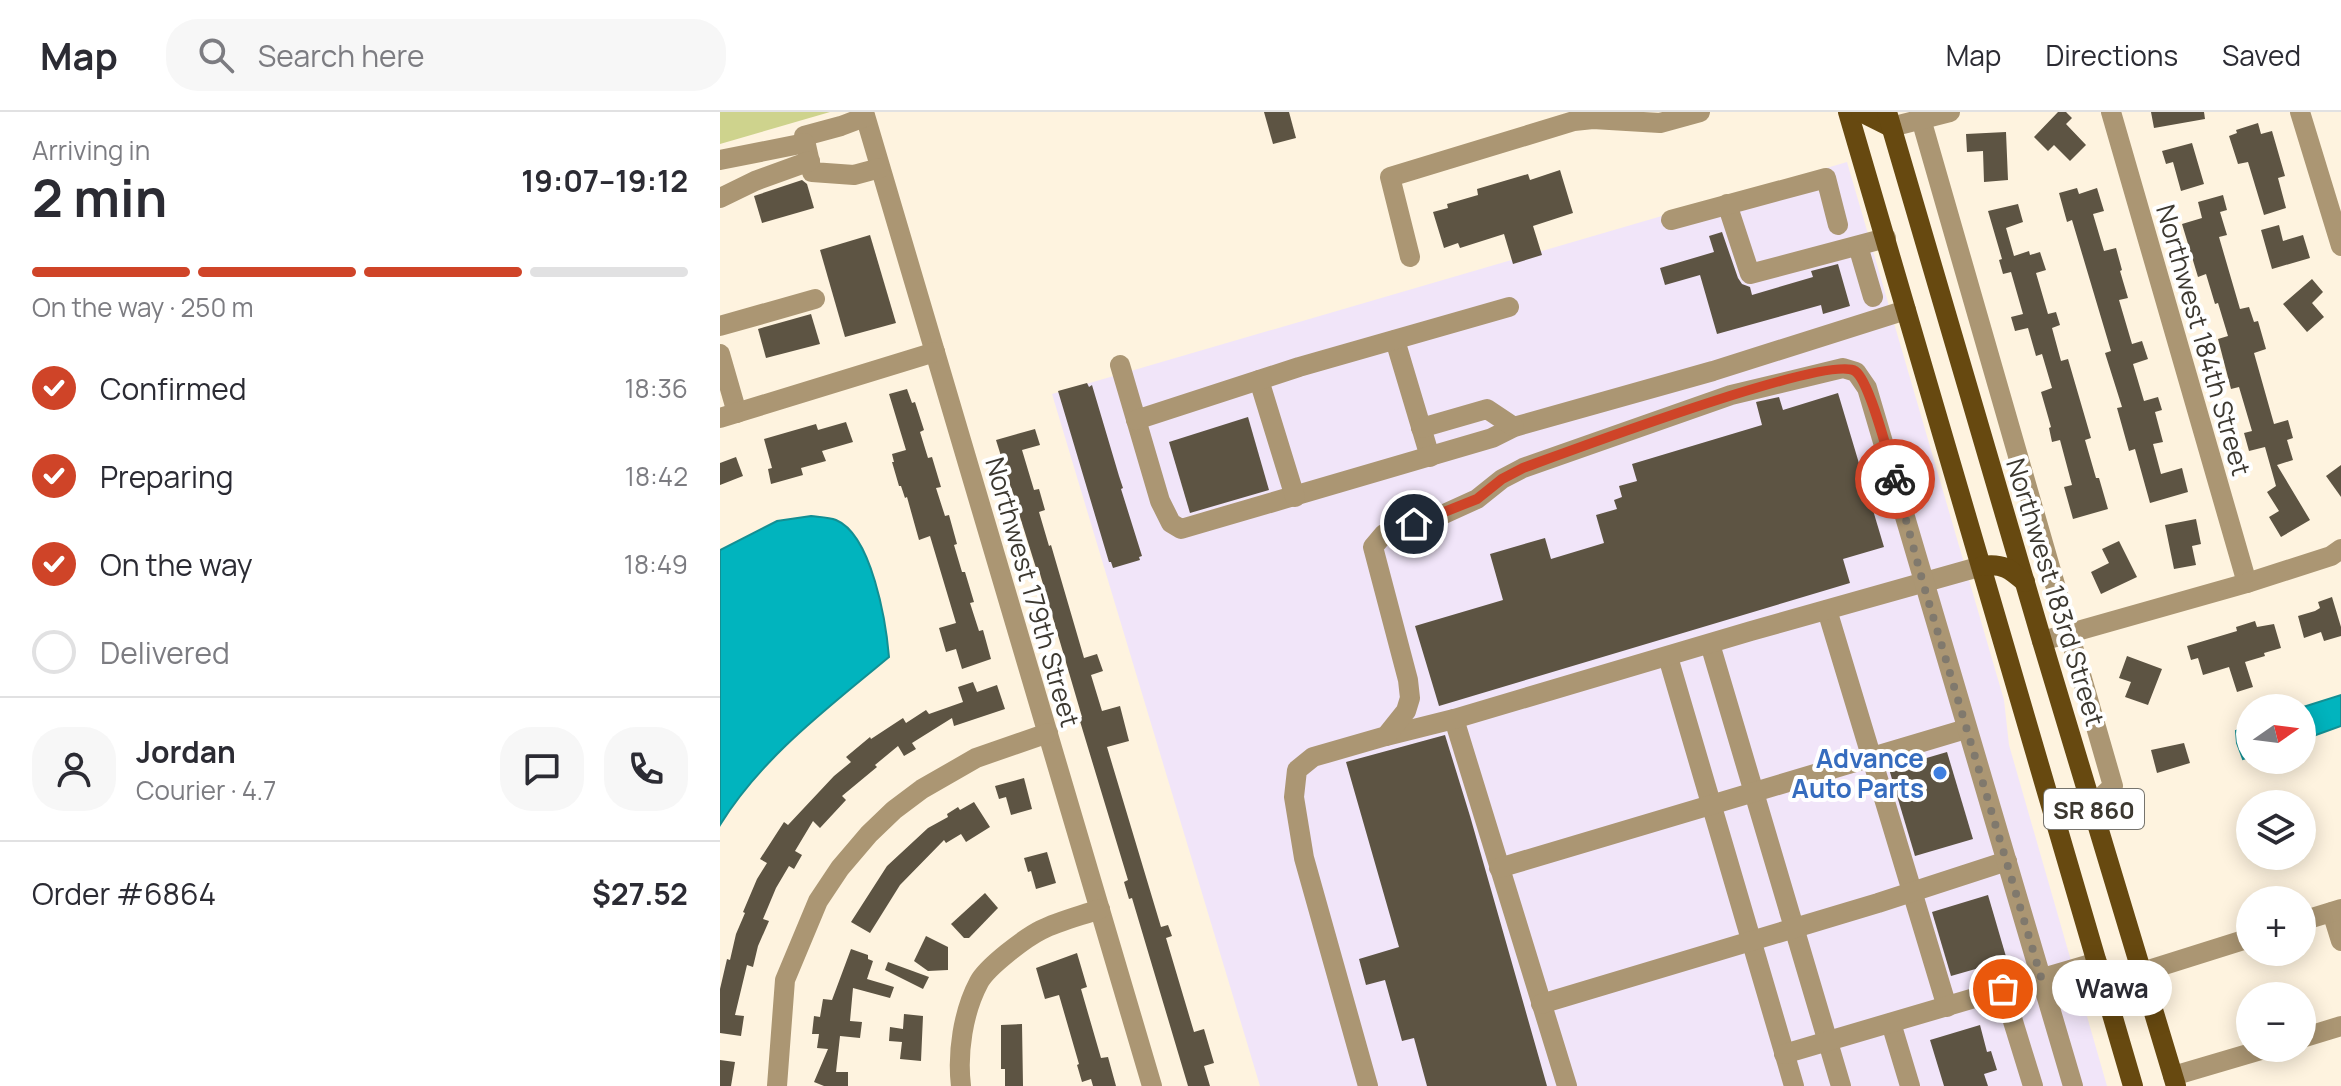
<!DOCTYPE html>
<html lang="en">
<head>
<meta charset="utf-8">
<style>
  :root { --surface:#fff; --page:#f7f7f7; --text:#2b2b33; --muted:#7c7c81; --line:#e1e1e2; --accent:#cf4428 }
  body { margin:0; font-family:Manrope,sans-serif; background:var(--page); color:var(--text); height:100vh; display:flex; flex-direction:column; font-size:30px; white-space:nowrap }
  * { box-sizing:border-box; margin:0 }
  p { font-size:26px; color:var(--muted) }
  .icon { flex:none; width:44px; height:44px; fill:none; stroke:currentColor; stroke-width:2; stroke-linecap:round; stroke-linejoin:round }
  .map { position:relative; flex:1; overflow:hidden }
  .panel { display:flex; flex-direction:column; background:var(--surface); width:720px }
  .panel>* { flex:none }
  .needle { width:52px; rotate:76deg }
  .tools { position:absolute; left:1516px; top:582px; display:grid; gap:16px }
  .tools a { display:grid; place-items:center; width:80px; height:80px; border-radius:50%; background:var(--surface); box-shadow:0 4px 20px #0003; font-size:40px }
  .pin { position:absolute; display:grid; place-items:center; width:68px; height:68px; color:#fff; margin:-34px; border:4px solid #fff; border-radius:50%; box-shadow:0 2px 8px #0007 }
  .courier { position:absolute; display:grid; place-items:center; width:80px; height:80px; margin:-40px; border:6px solid #cf4428; border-radius:50%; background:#fff; color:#222; box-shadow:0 2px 10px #0007 }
  .bubble { position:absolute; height:56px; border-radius:28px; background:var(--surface); box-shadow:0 4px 20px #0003; font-size:26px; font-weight:700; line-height:56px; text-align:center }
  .summary em { font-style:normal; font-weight:700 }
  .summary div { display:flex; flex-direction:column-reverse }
  .summary { display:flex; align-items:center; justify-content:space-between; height:136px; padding:0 32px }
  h1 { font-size:52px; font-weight:700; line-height:60px }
  .bar { display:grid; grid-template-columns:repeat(4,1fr); gap:12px 8px; align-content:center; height:96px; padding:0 32px }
  .bar i { height:10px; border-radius:6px; background:var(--line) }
  .bar .active { background:var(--accent) }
  .bar p { grid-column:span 4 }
  .line { display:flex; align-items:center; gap:20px; padding:0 32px; border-top:2px solid var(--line) }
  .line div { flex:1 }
  .round { display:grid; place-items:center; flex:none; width:84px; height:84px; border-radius:32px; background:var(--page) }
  ol { padding:0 32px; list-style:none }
  li { display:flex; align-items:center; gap:24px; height:88px }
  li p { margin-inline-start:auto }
  li .icon { padding:8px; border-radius:50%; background:var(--accent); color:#fff; stroke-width:4 }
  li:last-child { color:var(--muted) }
  li i { width:44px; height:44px; border:4px solid var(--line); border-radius:50% }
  header { display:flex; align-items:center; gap:48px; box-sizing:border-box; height:112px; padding:0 40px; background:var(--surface); border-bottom:2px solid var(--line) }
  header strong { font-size:38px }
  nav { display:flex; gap:44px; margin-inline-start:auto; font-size:28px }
  .search { width:560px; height:72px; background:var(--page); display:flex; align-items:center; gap:20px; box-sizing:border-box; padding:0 28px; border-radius:32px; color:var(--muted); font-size:30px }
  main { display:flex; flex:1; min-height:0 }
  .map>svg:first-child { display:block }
</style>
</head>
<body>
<header>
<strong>Map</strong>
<div class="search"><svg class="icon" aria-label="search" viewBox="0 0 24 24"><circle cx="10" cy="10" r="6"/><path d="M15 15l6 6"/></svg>Search here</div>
<nav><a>Map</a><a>Directions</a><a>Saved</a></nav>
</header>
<main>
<section class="panel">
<div class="summary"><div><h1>2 min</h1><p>Arriving in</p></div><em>19:07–19:12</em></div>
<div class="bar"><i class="active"></i><i class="active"></i><i class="active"></i><i></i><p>On the way · 250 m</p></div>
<ol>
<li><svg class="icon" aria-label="check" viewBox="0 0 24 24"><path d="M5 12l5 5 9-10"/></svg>Confirmed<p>18:36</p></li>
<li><svg class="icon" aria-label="check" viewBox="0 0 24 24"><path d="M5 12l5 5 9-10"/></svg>Preparing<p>18:42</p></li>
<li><svg class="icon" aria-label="check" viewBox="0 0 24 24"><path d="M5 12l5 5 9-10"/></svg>On the way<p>18:49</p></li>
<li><i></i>Delivered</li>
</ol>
<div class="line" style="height:144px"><a class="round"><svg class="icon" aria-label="person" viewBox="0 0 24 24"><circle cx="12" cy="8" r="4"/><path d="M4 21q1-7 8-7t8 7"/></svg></a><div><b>Jordan</b><p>Courier · 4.7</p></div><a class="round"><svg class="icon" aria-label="chat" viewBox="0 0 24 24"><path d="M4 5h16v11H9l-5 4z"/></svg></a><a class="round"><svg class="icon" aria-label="phone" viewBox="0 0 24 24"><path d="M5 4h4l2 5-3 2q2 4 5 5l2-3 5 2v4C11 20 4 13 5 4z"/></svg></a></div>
<div class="line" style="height:104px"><div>Order #6864</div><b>$27.52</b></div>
</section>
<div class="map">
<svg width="1621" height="974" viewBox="0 0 1621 974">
  <rect width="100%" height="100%" fill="#fef3df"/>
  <path fill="#f1e5f9" d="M1127 50 1284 588 1289 633 1387 974H540L332 282Z"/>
  <path fill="#ced38d" d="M0 0H110L0 32Z"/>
  <g fill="#01b4be" stroke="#138f93" stroke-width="2">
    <path d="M91 404C99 405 109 405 116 408 152 423 166 510 169 545 108 596 42 645 0 713V438L57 409Z"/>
    <path d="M1621 583V614L1582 628V596H1580Z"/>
    <path d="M1530 613V645L1523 647 1517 631 1516 619Z"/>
  </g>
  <g fill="#5d5443">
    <path d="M544 0H569L576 26 553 32Z"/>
    <path d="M1338 0H1346L1352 6 1346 12 1366 33 1350 49 1334 33 1328 39 1314 25Z"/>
    <path d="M1431 0H1484L1485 7 1434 16Z"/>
    <path d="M1538 11 1541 22 1552 19 1565 64 1558 66 1566 96 1544 103 1528 50 1518 52 1509 24 1517 21 1516 18Z"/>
    <path d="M1286 20 1288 68 1264 70 1263 39 1247 40 1246 22Z"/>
    <path d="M1472 31 1484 72 1461 79 1453 50 1446 52 1442 39Z"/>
    <path d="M840 58 853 101 813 114 822 143 793 152 784 122 740 136 738 131 724 136 713 100 728 96 727 92 758 83 757 77 808 62 810 68Z"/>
    <path d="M82 68 87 72 94 96 42 111 34 84Z"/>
    <path d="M1357 76 1359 82 1377 76 1384 99 1373 102 1384 139 1396 136 1402 158 1400 159 1408 186 1399 188 1412 232 1422 229 1428 247 1413 252 1424 289 1438 285 1442 298 1435 300 1443 330 1433 332 1441 362 1462 356 1468 380 1430 391 1415 337 1409 339 1397 296 1402 295 1385 241 1391 239 1352 108 1347 110 1339 81Z"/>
    <path d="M1503 83 1507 98 1500 100 1507 123 1499 125 1520 197 1529 195 1534 210 1538 209 1546 237 1534 241 1554 312 1568 308 1573 326 1567 328 1573 348 1557 353 1590 408 1561 425 1549 405 1559 399 1547 380 1556 374 1545 335 1529 339 1524 321 1532 319 1519 275 1511 277 1498 227 1508 224 1498 191 1495 192 1486 162 1478 165 1462 112 1482 106 1478 90Z"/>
    <path d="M1298 92 1303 110 1286 116 1294 144 1309 139 1310 143 1320 140 1326 158 1316 161 1328 202 1336 200 1340 213 1332 216 1341 249 1348 247 1371 326 1365 328 1376 366H1379L1388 397 1353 407 1344 375 1352 373 1340 328 1332 330 1329 316 1331 315 1321 280 1332 276 1322 242 1316 244 1308 216 1295 219 1291 205 1303 202 1291 160 1283 162 1279 148 1282 147 1268 99Z"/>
    <path d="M1559 113 1563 129 1583 123 1590 146 1552 157 1541 118Z"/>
    <path d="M1002 120 1018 166 1022 172 1030 175 1032 183 1093 165 1091 159 1118 152 1130 194 1103 202 1101 193 997 222 980 163 945 173 940 156 994 140 989 124Z"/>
    <path d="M150 123 176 211 125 225 100 138Z"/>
    <path d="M1592 167 1603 180 1592 191 1604 205 1587 220 1563 192Z"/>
    <path d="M91 202 100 232 46 246 38 217Z"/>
    <path d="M367 271 369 275 372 273 399 364 403 376 401 377 422 444 419 445 420 448 393 456 391 450H389L338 279Z"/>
    <path d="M187 277 192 291 195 290 204 318 200 320 208 346 212 345 221 375 216 376 225 404 229 403 237 432 234 433 242 460H245L254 490 250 491 259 519 263 518 271 547 242 557 236 537 226 540 219 516 236 511 210 424 199 428 187 385 185 386 181 374H179L172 350H174L172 342 186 338 169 282Z"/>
    <path d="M1118 281 1164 435 1123 447 1130 471 719 594 695 514 783 488 770 442 825 426 831 447 884 431 876 403 897 397 894 388 902 385 899 374 917 369 912 352 1042 313 1036 290 1059 285 1063 298Z"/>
    <path d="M528 305 549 378 470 401 449 330Z"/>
    <path d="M126 310 133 330 102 339 106 349 81 356 83 363 51 372 48 357 52 356 44 327 96 312 98 318Z"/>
    <path d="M315 317 320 333 302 338 314 378 319 377 325 398 319 400 329 434 331 433 364 546 377 542 383 559 371 563 382 599 400 594 409 629 387 635 441 815 448 813 452 824 446 826 474 920 484 917 494 951 484 954 490 974H468L412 786 409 787 404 770 408 768 359 606 362 605 318 455 316 456 276 328Z"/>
    <path d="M16 345 23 364 0 373V351Z"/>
    <path d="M1621 353V385L1606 364Z"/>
    <path d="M1476 407 1481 432 1472 434 1476 453 1454 457 1445 413Z"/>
    <path d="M1399 429 1417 465 1381 482 1371 460 1389 451 1382 437Z"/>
    <path d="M1612 485 1621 515V524L1604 529 1601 520 1584 526 1578 504 1595 499 1600 496 1598 490Z"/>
    <path d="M1535 509 1537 515 1554 512 1561 536 1544 541 1545 544 1525 550 1533 575 1517 580 1509 555 1483 563 1478 546 1471 548 1467 534 1517 519 1516 515Z"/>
    <path d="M1407 544 1442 557 1428 593 1405 585 1411 570 1399 566Z"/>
    <path d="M253 570 257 580 277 573 285 597 234 614 232 606 192 631 196 637 184 644 178 634 155 653 157 655 122 684 126 688 100 716 93 709 75 739 82 743 74 757 69 754 56 776 43 807 49 809 38 834 33 855 27 853 15 903 24 904 21 924 0 921V877L7 847 10 848 16 822 25 801 23 800 37 767 47 751 40 747 64 710 68 713 114 664 131 650 126 645 150 625 151 627 183 606 186 611 206 598 209 602 243 590 238 575Z"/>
    <path d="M725 623 750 704 827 974H707L694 926 682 929 665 868 646 873 639 847 679 835 626 650Z"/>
    <path d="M1464 631 1470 651 1437 661 1431 638Z"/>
    <path d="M1227 640 1253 727 1195 744 1169 657Z"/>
    <path d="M304 666 312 697 291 703 286 685 279 687 275 674Z"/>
    <path d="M254 690 270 715 246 730 241 722 226 731 224 728 180 773 150 821 131 810 167 754 208 716 228 705 227 702 238 695 240 698Z"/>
    <path d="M327 740 336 771 316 777 311 759 308 760 304 746Z"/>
    <path d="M265 781 278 796 249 826H244L231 812Z"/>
    <path d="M1268 783 1287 848 1231 864 1212 800Z"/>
    <path d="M206 824 228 835V858L208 859 194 849Z"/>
    <path d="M131 837 148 843V847L153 849 147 867 174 875 170 886 133 876 130 909 142 910 140 926 120 924 116 960H128V974H104L94 970 108 937 97 936 99 922H92L94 904 100 905 103 887 112 888Z"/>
    <path d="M357 841 367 875 361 877 381 946 388 945 396 974H373L371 967 362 970 357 953 359 952 339 883 325 887 316 856Z"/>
    <path d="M168 850 209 865 203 877 165 858Z"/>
    <path d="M184 902 203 904 201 949 180 947 182 930 169 929 170 915 183 917Z"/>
    <path d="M302 912 303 974H285V957H281V913Z"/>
    <path d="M1260 913 1267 940 1271 939 1277 958 1264 962 1268 974H1224L1210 928Z"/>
    <path d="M0 948 15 950 11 974H0Z"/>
  </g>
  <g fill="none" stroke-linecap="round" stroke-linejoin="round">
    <g stroke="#ab9673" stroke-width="20">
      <path d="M144 0 432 974"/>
      <path d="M1199 0 1393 674 1373 693"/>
      <path d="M1391 0 1527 471"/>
      <path d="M1580 0 1621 134"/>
      <path d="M145 5 121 14 84 24 92 60 134 63 160 56"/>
      <path d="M1171 15 1230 0"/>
      <path d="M0 48 85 31"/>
      <path d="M0 86 35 69 90 49"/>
      <path d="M1007 92 1030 162 1166 126"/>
      <path d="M951 108 1106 66 1118 113"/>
      <path d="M1138 134 1153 185"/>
      <path d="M690 145 670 65 854 9 873 7 940 11 980 0"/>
      <path d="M0 214 95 187"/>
      <path d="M675 228 710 345"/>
      <path d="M0 242 17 301"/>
      <path d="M400 253 440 389 451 411 461 417 772 326 794 315 993 259 1186 198"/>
      <path d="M539 268 575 385"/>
      <path d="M0 306 215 240"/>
      <path d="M416 308 579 255 789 195"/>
      <path d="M701 316 767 297 794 315"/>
      <path d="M1107 498 1227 895"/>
      <path d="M1322 529 1527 471 1611 444 1621 437"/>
      <path d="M990 532 1121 974"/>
      <path d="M948 545 1074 974"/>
      <path d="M734 607 847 974"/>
      <path d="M666 624 734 607 1031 519 1262 454"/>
      <path d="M779 756 1246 617"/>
      <path d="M1612 800 1621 829"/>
      <path d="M1582 809 1621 797"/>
      <path d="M1422 860 1530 826"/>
      <path d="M1283 877 1313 974"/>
      <path d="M821 892 1158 791 1287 749"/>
      <path d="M1171 911 1190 974"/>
      <path d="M1582 926 1621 914"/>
      <path d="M1064 942 1377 850"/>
      <path d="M1453 964 1548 936"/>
      <path d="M57 974 65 868 98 789 120 756 149 722 174 698 202 677 256 646 328 621"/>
      <path d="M241 974C237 941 243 900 259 870 267 855 305 826 321 818 339 809 360 804 380 797"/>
      <path d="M648 974 584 746 574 685 577 658 593 645 666 624 686 599 690 586 688 568 653 435 664 422 724 402 757 387 782 367 803 356 1011 283 1123 256 1136 260 1147 276 1353 974"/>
    </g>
    <g stroke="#674910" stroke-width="20">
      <path d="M1128 0 1413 974"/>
      <path d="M1141 0 1171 15"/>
      <path d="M1167 0 1322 529 1456 974"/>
      <path d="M1262 454C1283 451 1290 457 1305 470"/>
    </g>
  </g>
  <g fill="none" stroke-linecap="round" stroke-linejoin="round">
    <path stroke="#80796d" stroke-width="8" stroke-dasharray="0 14.4" d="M1175 367 1203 471 1321 865 1283 877"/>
    <path stroke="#cf4428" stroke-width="10" d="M694 412 757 387 782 367 803 356C847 340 1108 242 1135 259 1150 269 1169 347 1175 367"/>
  </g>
  <circle fill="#3f7fe0" stroke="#fff" stroke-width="3" cx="1220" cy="661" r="8"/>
  <g text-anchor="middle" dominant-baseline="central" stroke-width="8" stroke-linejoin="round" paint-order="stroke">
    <rect fill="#fff" stroke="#76746e" stroke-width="2" x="1324" y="677" width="100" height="40" rx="6"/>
    <g font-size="24" font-weight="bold" fill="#3c3830">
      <text x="1374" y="697">SR 860</text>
    </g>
    <g font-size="26" fill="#3c3830" stroke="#fff">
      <text transform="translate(1484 228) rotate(74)">Northwest 184th Street</text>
      <text transform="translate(313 480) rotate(74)">Northwest 179th Street</text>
      <text transform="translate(1336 480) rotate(73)">Northwest 183rd Street</text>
    </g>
    <g font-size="26" font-weight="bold" fill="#366cbe" stroke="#fff" text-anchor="end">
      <text x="1204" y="646">Advance<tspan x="1204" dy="30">Auto Parts</tspan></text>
    </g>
  </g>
</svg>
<div class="tools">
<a><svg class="needle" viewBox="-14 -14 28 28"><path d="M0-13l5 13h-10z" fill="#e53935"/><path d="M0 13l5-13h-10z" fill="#7c7c81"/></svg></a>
<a><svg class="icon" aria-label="layers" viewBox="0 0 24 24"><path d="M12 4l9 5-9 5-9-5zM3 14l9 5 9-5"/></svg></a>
<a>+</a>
<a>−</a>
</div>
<div class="pin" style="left:1283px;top:877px;background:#ea580c"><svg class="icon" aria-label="bag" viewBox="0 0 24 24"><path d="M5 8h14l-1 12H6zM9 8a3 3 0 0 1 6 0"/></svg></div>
<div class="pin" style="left:694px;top:412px;background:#1f2937"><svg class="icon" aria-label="home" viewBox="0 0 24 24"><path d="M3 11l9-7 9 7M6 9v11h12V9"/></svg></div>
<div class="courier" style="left:1175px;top:367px"><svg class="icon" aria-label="bike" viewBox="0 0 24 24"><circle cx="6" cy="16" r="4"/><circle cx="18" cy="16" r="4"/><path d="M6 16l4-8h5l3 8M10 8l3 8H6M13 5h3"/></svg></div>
<div class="bubble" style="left:1332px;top:848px;width:120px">Wawa</div>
</div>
</main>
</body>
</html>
